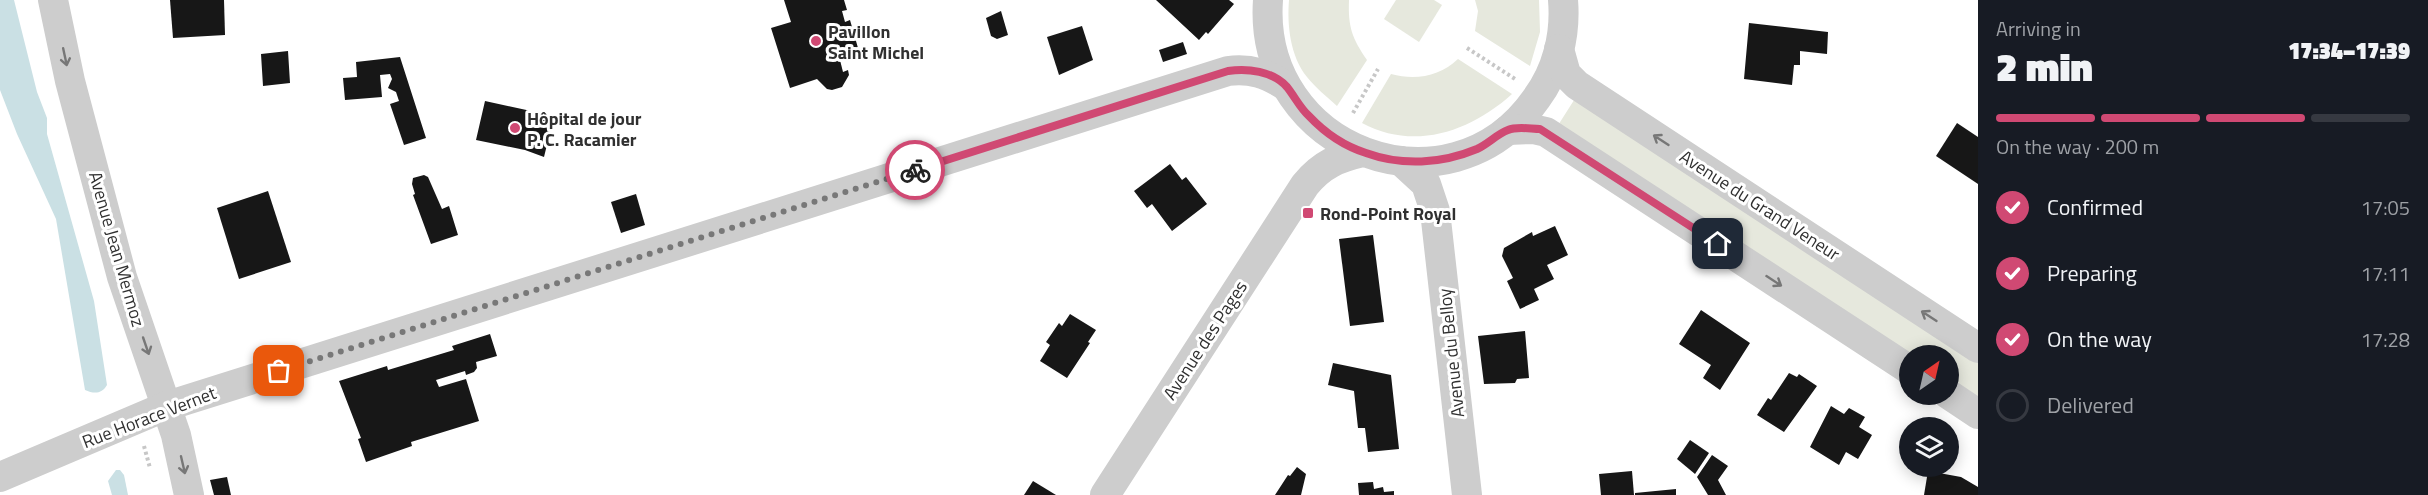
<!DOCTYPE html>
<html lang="en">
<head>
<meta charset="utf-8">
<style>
  :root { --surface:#171b24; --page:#20242c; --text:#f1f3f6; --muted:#9ea1a6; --line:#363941; --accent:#d04973 }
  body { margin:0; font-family:"Titillium Web",sans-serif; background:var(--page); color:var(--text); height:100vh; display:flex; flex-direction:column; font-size:22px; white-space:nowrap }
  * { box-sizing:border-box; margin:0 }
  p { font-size:20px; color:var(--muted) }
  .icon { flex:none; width:33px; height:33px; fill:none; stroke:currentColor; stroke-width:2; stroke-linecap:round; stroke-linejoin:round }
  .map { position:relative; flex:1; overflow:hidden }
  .details { display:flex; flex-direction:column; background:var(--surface); width:450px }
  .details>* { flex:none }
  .needle { width:39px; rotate:34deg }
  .fabs { position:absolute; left:1899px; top:345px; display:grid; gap:12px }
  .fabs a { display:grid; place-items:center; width:60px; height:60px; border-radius:50%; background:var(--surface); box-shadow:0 3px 15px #0003; font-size:30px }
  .pin { position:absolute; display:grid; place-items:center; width:51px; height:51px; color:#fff; margin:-26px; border-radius:12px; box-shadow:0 3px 9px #0006 }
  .courier { position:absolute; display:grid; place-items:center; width:60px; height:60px; margin:-30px; border:4px solid #d04973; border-radius:50%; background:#fff; color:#222; box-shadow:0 2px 8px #0007 }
  .overview em { font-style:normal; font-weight:800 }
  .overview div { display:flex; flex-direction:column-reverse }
  .overview { display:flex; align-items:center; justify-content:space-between; height:102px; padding:0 18px }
  h1 { font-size:39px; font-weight:800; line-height:45px }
  .bar { display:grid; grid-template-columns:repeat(4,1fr); gap:9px 6px; align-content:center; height:72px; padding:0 18px }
  .bar i { height:8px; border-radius:4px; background:var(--line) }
  .bar .on { background:var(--accent) }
  .bar p { grid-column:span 4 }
  ol { padding:0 18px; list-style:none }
  li { display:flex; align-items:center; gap:18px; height:66px }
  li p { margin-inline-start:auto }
  li .icon { padding:6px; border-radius:50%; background:var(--accent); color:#fff; stroke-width:4 }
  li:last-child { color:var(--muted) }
  li i { width:33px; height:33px; border:3px solid var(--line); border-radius:50% }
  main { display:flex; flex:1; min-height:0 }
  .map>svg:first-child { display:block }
</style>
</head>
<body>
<main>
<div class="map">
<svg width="1978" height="495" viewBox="0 0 1978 495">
  <rect width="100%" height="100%" fill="#fff"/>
  <g fill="#e6e8dd">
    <path d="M1289 0H1349C1348 27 1352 38 1367 60L1337 106C1327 97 1315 87 1307 77 1290 56 1287 25 1289 0Z"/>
    <path d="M1396 0H1434L1442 5 1419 42 1384 19Z"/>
    <path d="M1475 0H1539L1540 32 1530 66 1475 31 1478 11Z"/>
    <path d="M1458 59 1512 94C1470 132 1414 151 1362 123L1391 74C1416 81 1440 76 1458 59Z"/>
    <path d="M1576 97 1978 360V405L1949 386 1948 356H1910L1555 130Z"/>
  </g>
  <g fill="#cae0e4">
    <path d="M0 0H14L37 92 47 118V134L94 301 107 385C102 394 94 394 85 390L56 219 17 134 0 90Z"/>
    <path d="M116 470H120L124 475 128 495H112L108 481Z"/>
  </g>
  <g fill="#171717">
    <path d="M170 0H224L225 35 173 38Z"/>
    <path d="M784 0H844L847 10 842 11 845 22 850 20 860 55 840 60 843 72 848 70 849 75 842 87 832 90 827 89 817 79 790 88 771 28 791 22Z"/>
    <path d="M1156 0H1229L1234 4 1208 34 1206 32 1199 40Z"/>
    <path d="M1001 11 1008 35 997 39 991 36 986 18Z"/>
    <path d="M1749 23 1828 32 1827 54 1800 51V65H1794L1792 85 1744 79Z"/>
    <path d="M1082 26 1093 60 1059 75 1047 37Z"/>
    <path d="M1183 42 1187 54 1163 62 1159 50Z"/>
    <path d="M288 51 290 83 263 86 261 54Z"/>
    <path d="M400 57 426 138 404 145 390 104 399 101 396 92 388 88 392 79 390 74 380 75 382 97 345 100 343 78 357 77 356 62Z"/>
    <path d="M485 101 554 116 544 157 525 150 476 140Z"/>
    <path d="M1957 123 1978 137V184L1936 156Z"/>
    <path d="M1170 164 1182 180 1186 177 1207 204 1172 231 1152 204 1147 208 1134 191Z"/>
    <path d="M424 175 428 177 442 209 449 206 458 235 431 244 413 195 415 194 412 184 413 178Z"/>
    <path d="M268 191 291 262 239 279 217 208Z"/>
    <path d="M636 194 645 225 621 233 611 202Z"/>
    <path d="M1555 226 1568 255 1547 265 1554 279 1534 289 1539 300 1520 309 1507 281 1513 278 1502 256 1504 248 1532 232 1533 236Z"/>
    <path d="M1373 235 1384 322 1350 326 1339 239Z"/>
    <path d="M1701 310 1750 343 1720 390 1703 378 1711 365 1679 344Z"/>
    <path d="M1070 314 1096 330 1088 342 1090 343 1067 378 1040 361 1050 345 1046 342 1059 323 1062 326Z"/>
    <path d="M1525 331 1529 378 1517 379 1515 383 1484 384 1478 336Z"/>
    <path d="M490 334 497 356 476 362 477 368 474 372 466 375 465 371 436 380 439 387 466 379 479 421 411 442 412 446 366 462 358 439 361 438 339 381 387 366 388 370 454 350 452 346Z"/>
    <path d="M1333 363 1391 375 1399 449 1368 452 1365 428H1358L1354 391 1328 385Z"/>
    <path d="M1789 373 1797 377 1799 374 1817 386 1784 432 1757 415 1768 398 1771 400Z"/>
    <path d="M1831 406 1844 414 1849 408 1865 417 1859 427 1872 435 1858 459 1846 452 1839 465 1810 447Z"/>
    <path d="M1690 440 1709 453 1695 474 1677 459Z"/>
    <path d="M1712 455 1728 466 1718 480 1726 495H1708L1697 477Z"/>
    <path d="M1297 467 1306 474 1301 495H1275L1288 475 1290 476Z"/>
    <path d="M1632 471 1634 495H1601L1599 474Z"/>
    <path d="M1928 471 1961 477 1978 487V495H1924Z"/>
    <path d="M227 477 231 495H214L210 480Z"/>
    <path d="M1033 481 1056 495H1024Z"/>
    <path d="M1373 482 1374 489 1383 487 1384 492 1394 491V495H1359L1358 483Z"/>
    <path d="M1676 489V495H1635V493Z"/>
  </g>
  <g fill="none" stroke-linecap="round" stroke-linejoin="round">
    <g stroke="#c7c7c7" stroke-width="4" stroke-dasharray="3 3" stroke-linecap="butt">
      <path d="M1467 48 1515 79"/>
      <path d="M1353 113 1378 69"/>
      <path d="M144 446 150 468"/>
    </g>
    <g stroke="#cdcdcd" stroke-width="30">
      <path d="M53 0 70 81 122 277 176 435 189 495"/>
      <path d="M1268 0C1257 150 1449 223 1536 99 1557 71 1566 35 1563 0"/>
      <path d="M1559 49 1566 74 1577 85 1978 348"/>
      <path d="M1508 130 1533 129 1546 132 1910 370"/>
      <path d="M1401 161 1426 184 1435 211 1467 495"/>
      <path d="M1948 394 1978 414"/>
      <path d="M0 477 167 406 1228 71C1251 68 1267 74 1286 86"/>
      <path d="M1105 495 1305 185C1322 164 1338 158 1363 152"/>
    </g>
  </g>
  <defs><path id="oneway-shaft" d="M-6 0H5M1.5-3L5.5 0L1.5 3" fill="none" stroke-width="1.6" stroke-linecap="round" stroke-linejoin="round" transform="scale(1.5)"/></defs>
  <g stroke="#777">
    <use href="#oneway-shaft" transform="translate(65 57) rotate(78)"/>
    <use href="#oneway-shaft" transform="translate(1661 140) rotate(-147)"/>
    <use href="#oneway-shaft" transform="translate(1774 281) rotate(33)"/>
    <use href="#oneway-shaft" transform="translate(1929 316) rotate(-147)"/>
    <use href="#oneway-shaft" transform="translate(146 346) rotate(71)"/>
    <use href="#oneway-shaft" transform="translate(183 465) rotate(77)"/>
  </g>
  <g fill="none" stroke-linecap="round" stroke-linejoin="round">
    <path stroke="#787878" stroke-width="6" stroke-dasharray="0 10.8" d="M279 371 915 170"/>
    <path stroke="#d04973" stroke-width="8" d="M915 170 1228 71C1247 68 1273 71 1287 87 1295 97 1300 108 1309 116 1325 133 1344 146 1366 153 1402 166 1441 164 1477 149 1488 144 1497 134 1508 130 1517 126 1531 129 1540 129L1718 244"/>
  </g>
  <g fill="#d04973" stroke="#fff" stroke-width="2">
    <circle cx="816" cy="41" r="6"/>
    <circle cx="515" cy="128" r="6"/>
    <rect x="1302" y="207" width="12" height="12" rx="3"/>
  </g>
  <g text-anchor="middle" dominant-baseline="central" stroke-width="6" stroke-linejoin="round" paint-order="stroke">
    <g font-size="18" font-weight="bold" fill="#303030" stroke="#fff" text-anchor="start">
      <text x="828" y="31">Pavillon<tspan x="828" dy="21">Saint Michel</tspan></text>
      <text x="527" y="118">Hôpital de jour<tspan x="527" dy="21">P. C. Racamier</tspan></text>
      <text x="1320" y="213">Rond-Point Royal</text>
    </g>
    <g font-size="18" fill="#303030" stroke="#fff">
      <text transform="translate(1760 205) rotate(33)">Avenue du Grand Veneur</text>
      <text transform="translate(117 249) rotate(74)">Avenue Jean Mermoz</text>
      <text transform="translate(1205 340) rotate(-57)">Avenue des Pages</text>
      <text transform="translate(1451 353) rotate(-96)">Avenue du Belloy</text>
      <text transform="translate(149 417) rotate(-21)">Rue Horace Vernet</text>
    </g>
  </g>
</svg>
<div class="fabs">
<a><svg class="needle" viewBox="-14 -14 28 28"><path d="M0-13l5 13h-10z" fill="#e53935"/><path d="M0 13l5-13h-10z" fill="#9ea1a6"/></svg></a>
<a><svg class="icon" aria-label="layers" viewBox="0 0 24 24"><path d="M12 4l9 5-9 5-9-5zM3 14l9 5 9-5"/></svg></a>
</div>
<div class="pin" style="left:279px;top:371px;background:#ea580c"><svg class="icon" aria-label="bag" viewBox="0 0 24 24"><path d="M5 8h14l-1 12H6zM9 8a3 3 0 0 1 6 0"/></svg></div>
<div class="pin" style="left:1718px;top:244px;background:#1f2937"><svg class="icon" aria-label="home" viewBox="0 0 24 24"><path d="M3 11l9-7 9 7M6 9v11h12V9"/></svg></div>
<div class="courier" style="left:915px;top:170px"><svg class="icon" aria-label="bike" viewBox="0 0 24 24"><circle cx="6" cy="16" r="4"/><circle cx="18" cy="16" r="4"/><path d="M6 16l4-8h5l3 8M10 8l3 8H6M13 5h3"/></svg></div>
</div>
<section class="details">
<div class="overview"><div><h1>2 min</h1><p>Arriving in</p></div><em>17:34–17:39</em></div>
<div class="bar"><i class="on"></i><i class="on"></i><i class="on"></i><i></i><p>On the way · 200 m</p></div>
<ol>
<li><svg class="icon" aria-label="check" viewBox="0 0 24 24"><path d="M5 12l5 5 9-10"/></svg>Confirmed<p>17:05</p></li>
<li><svg class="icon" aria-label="check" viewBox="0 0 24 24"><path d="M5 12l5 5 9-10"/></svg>Preparing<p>17:11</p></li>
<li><svg class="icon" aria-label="check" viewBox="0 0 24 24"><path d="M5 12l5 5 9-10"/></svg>On the way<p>17:28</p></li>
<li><i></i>Delivered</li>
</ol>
</section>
</main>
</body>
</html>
